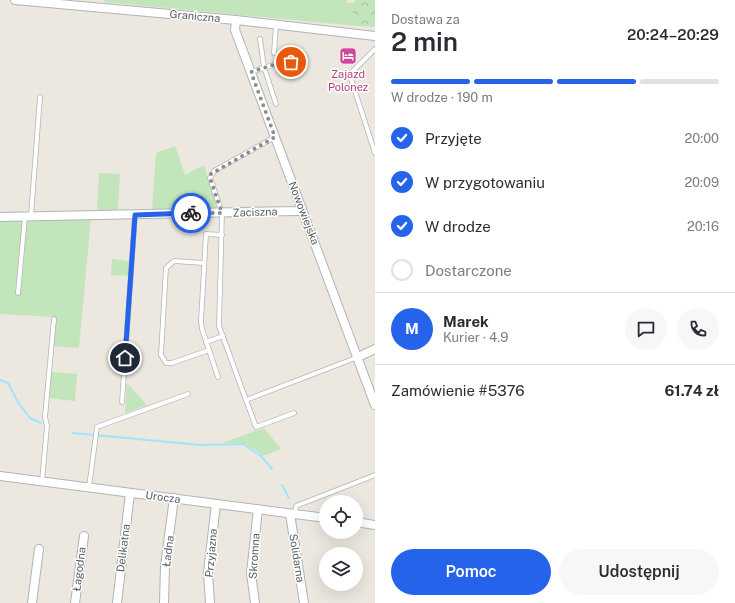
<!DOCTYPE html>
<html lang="pl">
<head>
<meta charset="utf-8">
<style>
  :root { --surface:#fff; --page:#f7f7f7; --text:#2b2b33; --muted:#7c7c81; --line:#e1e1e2; --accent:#2563eb }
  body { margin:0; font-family:"Public Sans",sans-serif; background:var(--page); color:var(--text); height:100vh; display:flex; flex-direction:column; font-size:15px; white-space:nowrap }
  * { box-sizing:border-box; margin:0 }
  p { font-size:13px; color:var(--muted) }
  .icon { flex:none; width:22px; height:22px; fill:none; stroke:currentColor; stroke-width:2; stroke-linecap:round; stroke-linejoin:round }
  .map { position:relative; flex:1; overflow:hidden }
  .details { display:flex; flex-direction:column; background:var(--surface); width:360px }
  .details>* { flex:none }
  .controls { position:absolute; left:319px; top:495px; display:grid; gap:8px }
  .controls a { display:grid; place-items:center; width:44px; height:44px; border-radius:50%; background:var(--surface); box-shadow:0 4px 16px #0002; font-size:20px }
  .pin { position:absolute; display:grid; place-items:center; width:34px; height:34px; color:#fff; margin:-17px; border:2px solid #fff; border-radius:50%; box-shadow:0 1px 4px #0007 }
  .courier { position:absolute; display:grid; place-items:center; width:40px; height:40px; margin:-20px; border:3px solid #2563eb; border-radius:50%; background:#fff; color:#222; box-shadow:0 1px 5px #0007 }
  .summary em { font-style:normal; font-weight:600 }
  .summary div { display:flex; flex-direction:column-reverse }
  .summary { display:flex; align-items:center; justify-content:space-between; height:68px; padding:0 16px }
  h1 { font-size:26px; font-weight:600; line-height:30px }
  .bar { display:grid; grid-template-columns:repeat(4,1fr); gap:6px 4px; align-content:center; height:48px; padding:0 16px }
  .bar i { height:5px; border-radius:3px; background:var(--line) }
  .bar .active { background:var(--accent) }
  .bar p { grid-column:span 4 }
  .line { display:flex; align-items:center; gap:10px; padding:0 16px; border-top:1px solid var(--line) }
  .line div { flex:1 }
  .round { display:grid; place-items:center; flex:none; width:42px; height:42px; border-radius:21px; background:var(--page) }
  ol { padding:0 16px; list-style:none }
  li { display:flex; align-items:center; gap:12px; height:44px }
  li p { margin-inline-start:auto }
  li .icon { padding:4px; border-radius:50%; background:var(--accent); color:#fff; stroke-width:4 }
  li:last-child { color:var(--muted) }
  li i { width:22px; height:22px; border:2px solid var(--line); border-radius:50% }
  .primary-button { display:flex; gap:8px; margin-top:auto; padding:8px 16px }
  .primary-button a { flex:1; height:46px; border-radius:24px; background:var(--accent); color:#fff; font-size:16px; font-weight:600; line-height:46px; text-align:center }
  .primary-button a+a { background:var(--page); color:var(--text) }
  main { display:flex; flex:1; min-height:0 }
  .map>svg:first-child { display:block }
</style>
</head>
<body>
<main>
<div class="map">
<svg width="375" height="603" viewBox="0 0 375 603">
  <defs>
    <pattern id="forest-crowns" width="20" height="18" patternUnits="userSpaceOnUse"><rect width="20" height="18" fill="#c2e5bb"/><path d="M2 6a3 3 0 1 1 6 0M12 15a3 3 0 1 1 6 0" fill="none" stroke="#a0bd9b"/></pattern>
  </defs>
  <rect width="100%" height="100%" fill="#ece7df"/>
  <g fill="#c2e5bb">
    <path d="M104 0H346L347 3H353L357 26 104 2Z"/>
    <path d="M175 146 185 175 204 165 217 207 216 209 152 210 156 153Z"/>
    <path d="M99 173 120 174 118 210 97 211Z"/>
    <path d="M91 218 79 348 54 346 56 317 0 314V219Z"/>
    <path d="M112 259 129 261V276L111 275Z"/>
    <path d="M51 372 77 374 75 401 49 398Z"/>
    <path d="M127 383 147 405 125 413Z"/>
    <path d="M264 428 281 449 263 456C247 443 243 442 222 443Z"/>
  </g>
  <path fill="url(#forest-crowns)" d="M356 0H375V27L357 26 352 6Z"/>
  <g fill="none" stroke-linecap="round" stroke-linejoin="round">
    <g stroke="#9de6ff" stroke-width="2">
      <path d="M0 380 8 383 19 404 30 418 41 423"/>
      <path d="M73 433 201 445 243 444 261 456 272 469"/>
      <path d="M282 485 289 498"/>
      <path d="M295 519 301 560"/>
    </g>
    <defs>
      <g id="lane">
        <path d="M260 39 264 67 276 104"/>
        <path d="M375 49 352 72 351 79 375 153"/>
        <path d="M274 53 276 25"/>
        <path d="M251 72 279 63 291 62"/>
        <path d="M275 137 214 171 210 178 222 213 219 326 246 400 358 357"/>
        <path d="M31 216 40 97"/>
        <path d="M204 263 174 261 166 268 161 355 166 363H172L209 350"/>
        <path d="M18 293 25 217"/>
        <path d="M206 342 223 336"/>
        <path d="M218 377 202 329 201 321 206 234 222 235"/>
        <path d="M246 400 256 427 294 413"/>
        <path d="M122 402 135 215"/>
        <path d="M42 481 47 426 45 417 54 319"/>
        <path d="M89 487 97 427 188 394"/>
        <path d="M295 514 296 506 375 475"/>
      </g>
      <g id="street">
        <path d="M15 0 236 20 375 36"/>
        <path d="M236 20 235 30 375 405"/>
        <path d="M0 217 297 211 302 209"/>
        <path d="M358 357 375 349"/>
        <path d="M0 476 326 518"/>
        <path d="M290 514 304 603"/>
        <path d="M356 522 375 525"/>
        <path d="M32 603 39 549"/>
        <path d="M75 603 84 536"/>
        <path d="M117 603 130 493"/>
        <path d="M164 603 165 566 174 498"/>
        <path d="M210 603 208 572 216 504"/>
        <path d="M255 603 251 573 258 509"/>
      </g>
    </defs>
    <use href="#lane" stroke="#b1b4b8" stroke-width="5.5"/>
    <use href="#street" stroke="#b1b4b8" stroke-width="10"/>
    <use href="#lane" stroke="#fff" stroke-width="4"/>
    <use href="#street" stroke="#fff" stroke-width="8"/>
  </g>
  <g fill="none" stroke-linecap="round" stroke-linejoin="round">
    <path stroke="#8c8e8d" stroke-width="4" stroke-dasharray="0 7.2" d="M191 213H222L210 178 211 174 275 137 251 72 279 63 291 62"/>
    <path stroke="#2563eb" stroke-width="5" d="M125 358 135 215 191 213"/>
  </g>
  <defs>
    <symbol id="hotel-square" viewBox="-11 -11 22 22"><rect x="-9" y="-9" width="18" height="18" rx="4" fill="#d1479c" stroke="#fff"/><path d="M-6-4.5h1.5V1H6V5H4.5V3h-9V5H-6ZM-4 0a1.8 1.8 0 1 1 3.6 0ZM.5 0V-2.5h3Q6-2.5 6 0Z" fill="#fff"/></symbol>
  </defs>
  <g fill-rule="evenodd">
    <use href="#hotel-square" x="338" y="46" width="20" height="20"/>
  </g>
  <g text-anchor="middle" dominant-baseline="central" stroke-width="3" stroke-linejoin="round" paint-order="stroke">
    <g font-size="11" fill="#585e61" stroke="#fff">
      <text transform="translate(195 16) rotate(5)">Graniczna</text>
      <text transform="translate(255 212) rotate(-2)">Zaciszna</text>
      <text transform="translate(304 213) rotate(69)">Nowowiejska</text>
      <text transform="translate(163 497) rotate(7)">Urocza</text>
      <text transform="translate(123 548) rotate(-83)">Delikatna</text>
      <text transform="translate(168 551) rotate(-83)">Ładna</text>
      <text transform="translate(211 553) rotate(-85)">Przyjazna</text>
      <text transform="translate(254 556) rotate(-86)">Skromna</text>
      <text transform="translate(297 558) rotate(81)">Solidarna</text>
      <text transform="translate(79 569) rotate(-83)">Łagodna</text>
    </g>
    <g font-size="11" fill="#b23c85" stroke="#fff">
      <text x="348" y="74">Zajazd<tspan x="348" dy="13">Polonez</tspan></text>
    </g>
  </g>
</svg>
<div class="controls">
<a><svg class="icon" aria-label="locate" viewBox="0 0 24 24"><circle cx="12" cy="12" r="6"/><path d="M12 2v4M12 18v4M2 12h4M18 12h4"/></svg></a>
<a><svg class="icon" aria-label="layers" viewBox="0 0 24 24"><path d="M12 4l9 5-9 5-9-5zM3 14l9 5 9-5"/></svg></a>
</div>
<div class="pin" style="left:291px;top:62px;background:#ea580c"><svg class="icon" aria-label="bag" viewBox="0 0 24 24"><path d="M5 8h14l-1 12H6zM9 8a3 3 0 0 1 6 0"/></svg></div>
<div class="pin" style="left:125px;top:358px;background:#1f2937"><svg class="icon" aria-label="home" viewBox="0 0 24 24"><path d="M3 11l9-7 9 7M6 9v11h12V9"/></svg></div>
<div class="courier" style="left:191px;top:213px"><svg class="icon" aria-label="bike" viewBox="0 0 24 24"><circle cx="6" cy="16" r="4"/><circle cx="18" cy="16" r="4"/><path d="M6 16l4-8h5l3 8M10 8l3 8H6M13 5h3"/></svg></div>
</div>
<section class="details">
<div class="summary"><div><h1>2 min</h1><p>Dostawa za</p></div><em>20:24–20:29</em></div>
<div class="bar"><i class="active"></i><i class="active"></i><i class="active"></i><i></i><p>W drodze · 190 m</p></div>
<ol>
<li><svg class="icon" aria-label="check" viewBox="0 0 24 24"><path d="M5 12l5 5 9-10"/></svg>Przyjęte<p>20:00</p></li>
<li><svg class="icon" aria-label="check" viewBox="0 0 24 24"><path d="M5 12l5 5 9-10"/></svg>W przygotowaniu<p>20:09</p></li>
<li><svg class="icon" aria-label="check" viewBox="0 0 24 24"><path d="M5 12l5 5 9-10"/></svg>W drodze<p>20:16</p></li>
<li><i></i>Dostarczone</li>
</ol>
<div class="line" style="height:72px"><b class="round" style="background:var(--accent);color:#fff">M</b><div><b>Marek</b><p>Kurier · 4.9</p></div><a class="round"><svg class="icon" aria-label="chat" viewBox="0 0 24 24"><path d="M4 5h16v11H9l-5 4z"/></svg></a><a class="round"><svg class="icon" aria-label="phone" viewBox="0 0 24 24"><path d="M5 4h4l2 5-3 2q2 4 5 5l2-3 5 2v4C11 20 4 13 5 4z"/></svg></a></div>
<div class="line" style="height:52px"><div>Zamówienie #5376</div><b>61.74 zł</b></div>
<div class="primary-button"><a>Pomoc</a><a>Udostępnij</a></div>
</section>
</main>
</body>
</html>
